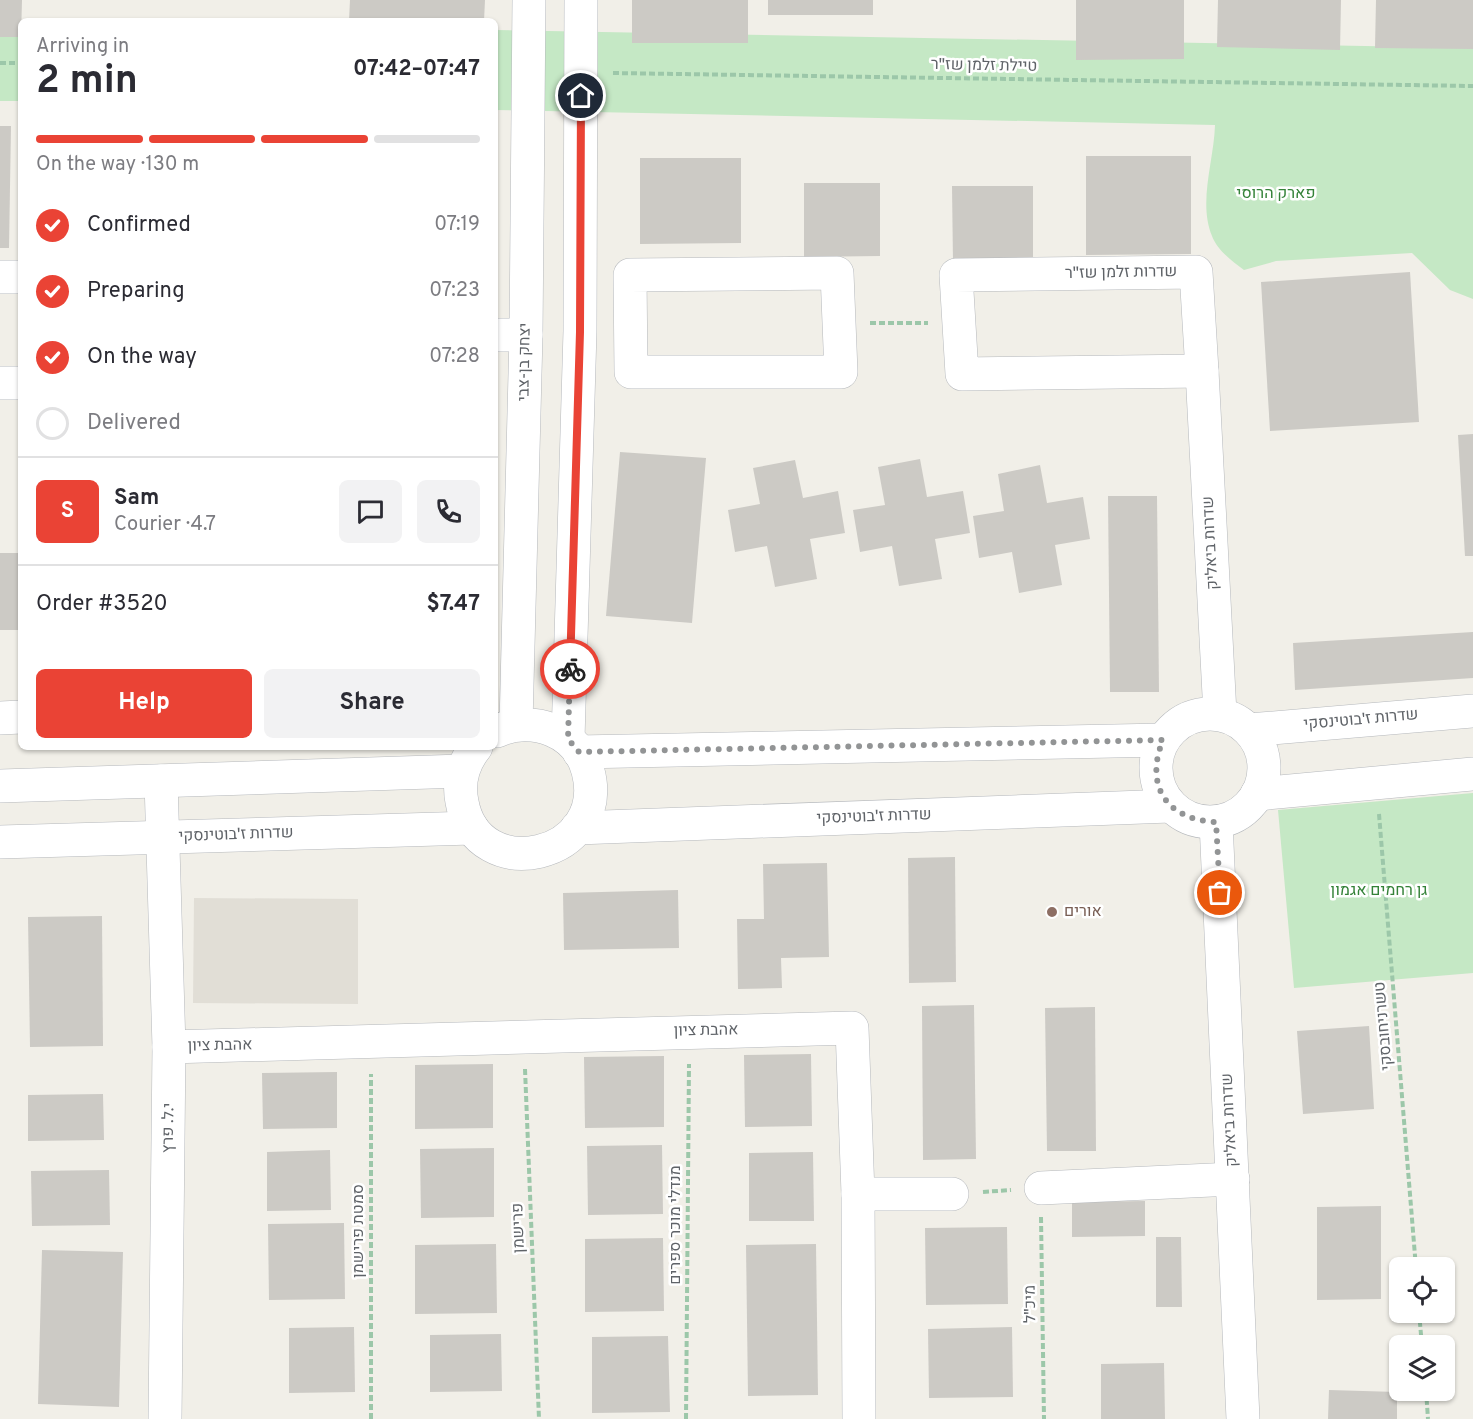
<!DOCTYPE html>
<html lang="en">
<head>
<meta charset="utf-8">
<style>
  :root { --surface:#fff; --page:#f2f2f3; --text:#2b2b33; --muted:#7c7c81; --line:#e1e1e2; --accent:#ea4335 }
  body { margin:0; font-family:Overpass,Heebo,sans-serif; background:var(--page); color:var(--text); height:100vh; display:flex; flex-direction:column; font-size:22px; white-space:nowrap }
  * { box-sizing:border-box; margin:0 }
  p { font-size:20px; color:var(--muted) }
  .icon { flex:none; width:33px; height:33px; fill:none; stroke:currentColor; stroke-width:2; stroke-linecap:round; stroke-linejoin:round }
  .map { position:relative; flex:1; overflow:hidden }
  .side { position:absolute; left:18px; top:18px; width:480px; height:732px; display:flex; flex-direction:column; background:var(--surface); border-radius:9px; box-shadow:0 2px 4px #0004 }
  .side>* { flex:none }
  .buttons { position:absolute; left:1389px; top:1257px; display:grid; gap:12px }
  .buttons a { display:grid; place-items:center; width:66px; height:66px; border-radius:9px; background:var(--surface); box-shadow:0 2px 4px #0004; font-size:30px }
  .pin { position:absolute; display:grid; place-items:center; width:51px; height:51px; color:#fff; margin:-26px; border:3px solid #fff; border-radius:50%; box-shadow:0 2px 6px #0007 }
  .courier { position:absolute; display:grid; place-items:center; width:60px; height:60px; margin:-30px; border:4px solid #ea4335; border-radius:50%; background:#fff; color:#222; box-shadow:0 2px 8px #0007 }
  .head em { font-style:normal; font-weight:700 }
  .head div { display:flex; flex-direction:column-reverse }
  .head { display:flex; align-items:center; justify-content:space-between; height:102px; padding:0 18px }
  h1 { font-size:39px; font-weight:700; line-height:45px }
  .bar { display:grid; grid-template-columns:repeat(4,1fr); gap:9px 6px; align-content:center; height:72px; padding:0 18px }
  .bar i { height:8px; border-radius:4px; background:var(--line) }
  .bar .current { background:var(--accent) }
  .bar p { grid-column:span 4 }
  .line { display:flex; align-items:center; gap:15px; padding:0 18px; border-top:2px solid var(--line) }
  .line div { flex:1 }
  .round { display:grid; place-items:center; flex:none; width:63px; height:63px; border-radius:9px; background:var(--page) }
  ol { padding:0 18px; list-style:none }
  li { display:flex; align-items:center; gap:18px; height:66px }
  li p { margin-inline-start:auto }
  li .icon { padding:6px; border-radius:50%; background:var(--accent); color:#fff; stroke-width:4 }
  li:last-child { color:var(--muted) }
  li i { width:33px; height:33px; border:3px solid var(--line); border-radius:50% }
  .button { display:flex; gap:12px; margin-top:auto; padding:12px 18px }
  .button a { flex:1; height:69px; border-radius:9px; background:var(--accent); color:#fff; font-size:24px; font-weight:700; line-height:69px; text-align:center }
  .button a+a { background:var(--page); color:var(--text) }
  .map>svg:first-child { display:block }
</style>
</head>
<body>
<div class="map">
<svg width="1473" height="1419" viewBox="0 0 1473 1419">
  <rect width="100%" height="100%" fill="#f1efe8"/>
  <path fill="#e1ded6" d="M194 898 358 899V1004L193 1003Z"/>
  <g fill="#c5e8c5">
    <rect x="0" y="22" width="21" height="79"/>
    <path d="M495 30 1473 48V299L1450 290 1412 253 1276 261 1244 270C1233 262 1217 250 1212 236 1198 202 1214 161 1215 125L495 110Z"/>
    <path d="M1473 793V973L1294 988 1278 810Z"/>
  </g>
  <g fill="#cccac5">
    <path d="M0 0H22L21 37H0Z"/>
    <path d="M350 0H485L484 21H349Z"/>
    <rect x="632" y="0" width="116" height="43"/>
    <rect x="768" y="0" width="105" height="15"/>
    <path d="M1076 0H1184V59L1076 60Z"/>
    <path d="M1218 0H1341L1340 50 1217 47Z"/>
    <path d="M1376 0H1473V49L1375 48Z"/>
    <path d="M0 126H11L9 248H0Z"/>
    <path d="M1086 156H1191V254L1086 255Z"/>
    <path d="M640 158H741V243L640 244Z"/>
    <path d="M804 183H880V256L804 257Z"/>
    <path d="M952 186H1033V263H953Z"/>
    <path d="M1410 272 1419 422 1270 431 1261 282Z"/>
    <path d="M1473 434V556H1465L1458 435Z"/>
    <path d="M620 452 706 458 692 623 606 616Z"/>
    <path d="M920 459 927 497 963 491 970 533 935 539 942 579 899 586 892 546 860 552 853 510 885 505 878 467Z"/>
    <path d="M795 460 803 498 838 491 845 533 810 539 817 579 775 587 767 546 735 552 728 510 760 504 753 468Z"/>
    <path d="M1040 465 1047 503 1083 497 1090 539 1055 545 1062 585 1019 593 1012 552 979 558 973 516 1004 511 998 474Z"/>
    <path d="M1108 496H1157L1159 692H1110Z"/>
    <rect x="0" y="553" width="21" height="77"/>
    <path d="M1473 632V678L1295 690 1293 643Z"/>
    <path d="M97 747H162V749L97 750Z"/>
    <rect x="236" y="747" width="17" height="2"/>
    <path d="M955 857 956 982 909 983 908 858Z"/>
    <path d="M827 863 829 957 781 958 782 988 738 989 737 919H764L763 864Z"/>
    <path d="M678 890 679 948 564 950 563 893Z"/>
    <path d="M102 916 103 1046 30 1047 28 917Z"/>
    <path d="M974 1005 976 1159 923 1160 922 1006Z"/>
    <path d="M1095 1007 1096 1151H1047L1045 1008Z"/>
    <path d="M1369 1026 1374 1109 1303 1114 1297 1031Z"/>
    <path d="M811 1054 812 1126 745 1127 744 1055Z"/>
    <path d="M664 1056V1127L585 1128 584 1057Z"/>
    <path d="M493 1064V1128L415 1129V1065Z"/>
    <path d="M337 1072V1128L263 1129 262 1073Z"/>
    <path d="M103 1094 104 1140 28 1141V1095Z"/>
    <path d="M662 1145 663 1214 588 1215 587 1146Z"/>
    <path d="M494 1148V1217L421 1218 420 1149Z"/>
    <path d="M330 1150 331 1210 267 1211V1152Z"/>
    <path d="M813 1152 814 1221H749V1153Z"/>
    <path d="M109 1170 110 1225 32 1226 31 1171Z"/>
    <path d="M1145 1201V1236L1072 1237V1202Z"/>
    <path d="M1381 1206V1299L1317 1300V1207Z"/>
    <path d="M344 1223 345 1299 269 1300 268 1224Z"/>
    <path d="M1007 1227 1008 1304 926 1305 925 1228Z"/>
    <path d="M1156 1237H1181L1182 1307H1156Z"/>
    <path d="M663 1238 664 1311 585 1312V1239Z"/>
    <path d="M496 1244 497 1313 415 1314V1245Z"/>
    <path d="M816 1244 818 1395 748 1396 746 1245Z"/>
    <path d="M42 1250 123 1252 119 1407 38 1404Z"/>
    <path d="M354 1327 355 1392 289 1393V1328Z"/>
    <path d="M1012 1327 1013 1397 929 1398 928 1329Z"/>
    <path d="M501 1334 502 1391 430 1392V1335Z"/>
    <path d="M668 1336 670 1412 592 1413V1337Z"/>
    <path d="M1164 1363 1165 1419H1101V1364Z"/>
    <path d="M1329 1390 1397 1392V1419H1328Z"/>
  </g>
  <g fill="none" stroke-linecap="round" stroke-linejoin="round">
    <defs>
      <g id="minor">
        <path d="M1196 272 1202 371 962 374 956 275Z"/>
        <path d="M837 273 841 372H631L630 275Z"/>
        <path d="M0 277H21"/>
        <path d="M495 335H526"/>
        <path d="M1202 371 1220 714"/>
        <path d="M0 383H21"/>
        <circle cx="1210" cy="768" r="54"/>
        <path d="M0 718 21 717"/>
        <path d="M516 724 526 335 529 0"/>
        <path d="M1249 730 1473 711"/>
        <path d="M568 739 580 331 581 0"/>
        <path d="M476 747C463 763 458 782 462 802 477 888 611 858 588 771 578 731 532 715 497 731"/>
        <path d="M579 752 1163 740"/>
        <path d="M161 781 169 1047 165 1419"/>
        <path d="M0 786 462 771"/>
        <path d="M1257 794 1473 774"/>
        <path d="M1216 822 1243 1419"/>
        <path d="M577 828 1170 806"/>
        <path d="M0 842 472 828"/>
        <path d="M169 1047 852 1028 858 1194 859 1419"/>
        <path d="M1041 1188 1233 1179"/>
        <path d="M858 1194H952"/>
      </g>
    </defs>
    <use href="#minor" stroke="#b5b8bc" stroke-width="34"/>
    <g stroke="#9cc7a9" stroke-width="4" stroke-dasharray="6 3" stroke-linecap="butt">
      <path d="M0 63H21"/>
      <path d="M613 73 1473 86"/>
      <path d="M870 323H928"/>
      <path d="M1379 814 1416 1268"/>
      <path d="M525 1069 539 1419"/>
      <path d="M983 1192 1011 1190"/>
      <path d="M1041 1217 1044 1419"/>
      <path d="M1419 1312 1422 1346"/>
      <path d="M1426 1390 1428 1419"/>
      <path d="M371 1419V1074"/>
      <path d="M686 1419 689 1064"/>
    </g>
    <use href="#minor" stroke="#fff" stroke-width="33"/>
  </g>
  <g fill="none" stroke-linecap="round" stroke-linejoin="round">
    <path stroke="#929495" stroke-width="6" stroke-dasharray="0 10.8" d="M570 669 568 739 579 752 1163 740C1144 786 1167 820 1216 822L1220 893"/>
    <path stroke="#ea4335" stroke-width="8" d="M570 669 580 332 581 96"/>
  </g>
  <circle fill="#8d6e63" stroke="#fff" stroke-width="2" cx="1052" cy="912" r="6"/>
  <g text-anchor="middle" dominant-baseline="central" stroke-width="5" stroke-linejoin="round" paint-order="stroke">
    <g font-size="16" fill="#5f6368" stroke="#fff">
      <text transform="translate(984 66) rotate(1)">טיילת זלמן שז"ר</text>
      <text transform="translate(1121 273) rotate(-1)">שדרות זלמן שז"ר</text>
      <text transform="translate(525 362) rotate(-89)">יצחק בן-צבי</text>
      <text transform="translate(1211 543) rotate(-93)">שדרות ביאליק</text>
      <text transform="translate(1361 720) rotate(-5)">שדרות ז'בוטינסקי</text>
      <text transform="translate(874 817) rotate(-2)">שדרות ז'בוטינסקי</text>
      <text transform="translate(236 835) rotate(-2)">שדרות ז'בוטינסקי</text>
      <text transform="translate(1384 1026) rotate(-95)">טשרניחובסקי</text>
      <text transform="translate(706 1031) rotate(-1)">אהבת ציון</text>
      <text transform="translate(220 1046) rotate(-1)">אהבת ציון</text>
      <text transform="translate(1230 1120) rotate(-93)">שדרות ביאליק</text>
      <text transform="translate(169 1128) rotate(-89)">י.ל. פרץ</text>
      <text transform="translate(676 1225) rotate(-90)">מנדלי מוכר ספרים</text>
      <text transform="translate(519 1228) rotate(-92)">פרישמן</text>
      <text transform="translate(359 1231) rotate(-90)">סמטת פרישמן</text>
      <text transform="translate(1031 1304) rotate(-91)">מיכ"ל</text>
    </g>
    <g font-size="16" fill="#348238" stroke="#fff">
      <text x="1276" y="194">פארק הרוסי</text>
      <text x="1379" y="891">גן רחמים אגמון</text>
    </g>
    <g font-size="16" fill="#785e54" stroke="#fff" text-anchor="start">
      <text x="1064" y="912">אורים</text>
    </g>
  </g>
</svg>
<div class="buttons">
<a><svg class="icon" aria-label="locate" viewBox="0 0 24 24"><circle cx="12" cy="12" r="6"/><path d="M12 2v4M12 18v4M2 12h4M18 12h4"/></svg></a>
<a><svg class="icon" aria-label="layers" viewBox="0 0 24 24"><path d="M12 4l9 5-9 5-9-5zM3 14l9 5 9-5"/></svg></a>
</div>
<div class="pin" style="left:1220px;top:893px;background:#ea580c"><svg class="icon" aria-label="bag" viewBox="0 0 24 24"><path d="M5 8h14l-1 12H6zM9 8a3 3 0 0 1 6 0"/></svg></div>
<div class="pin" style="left:581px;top:96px;background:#1f2937"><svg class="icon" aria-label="home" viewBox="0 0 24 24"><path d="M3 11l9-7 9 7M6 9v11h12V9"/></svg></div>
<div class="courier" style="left:570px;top:669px"><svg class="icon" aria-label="bike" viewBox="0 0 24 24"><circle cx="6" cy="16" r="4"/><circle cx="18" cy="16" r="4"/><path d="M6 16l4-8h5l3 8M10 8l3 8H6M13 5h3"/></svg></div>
<section class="side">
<div class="head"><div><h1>2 min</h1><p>Arriving in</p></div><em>07:42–07:47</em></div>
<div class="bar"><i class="current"></i><i class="current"></i><i class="current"></i><i></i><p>On the way · 130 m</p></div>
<ol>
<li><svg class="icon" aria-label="check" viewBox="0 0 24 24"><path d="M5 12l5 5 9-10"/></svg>Confirmed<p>07:19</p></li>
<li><svg class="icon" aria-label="check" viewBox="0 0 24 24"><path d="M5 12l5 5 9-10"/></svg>Preparing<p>07:23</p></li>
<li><svg class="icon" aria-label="check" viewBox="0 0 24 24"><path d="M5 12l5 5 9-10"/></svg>On the way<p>07:28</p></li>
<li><i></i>Delivered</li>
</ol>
<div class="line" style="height:108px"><b class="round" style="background:var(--accent);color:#fff">S</b><div><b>Sam</b><p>Courier · 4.7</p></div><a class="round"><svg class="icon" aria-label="chat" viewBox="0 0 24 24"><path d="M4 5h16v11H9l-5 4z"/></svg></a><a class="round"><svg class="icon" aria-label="phone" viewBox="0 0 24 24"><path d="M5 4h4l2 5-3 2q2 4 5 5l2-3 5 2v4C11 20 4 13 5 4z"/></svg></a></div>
<div class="line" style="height:78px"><div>Order #3520</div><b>$7.47</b></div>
<div class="button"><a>Help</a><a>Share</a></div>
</section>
</div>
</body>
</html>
